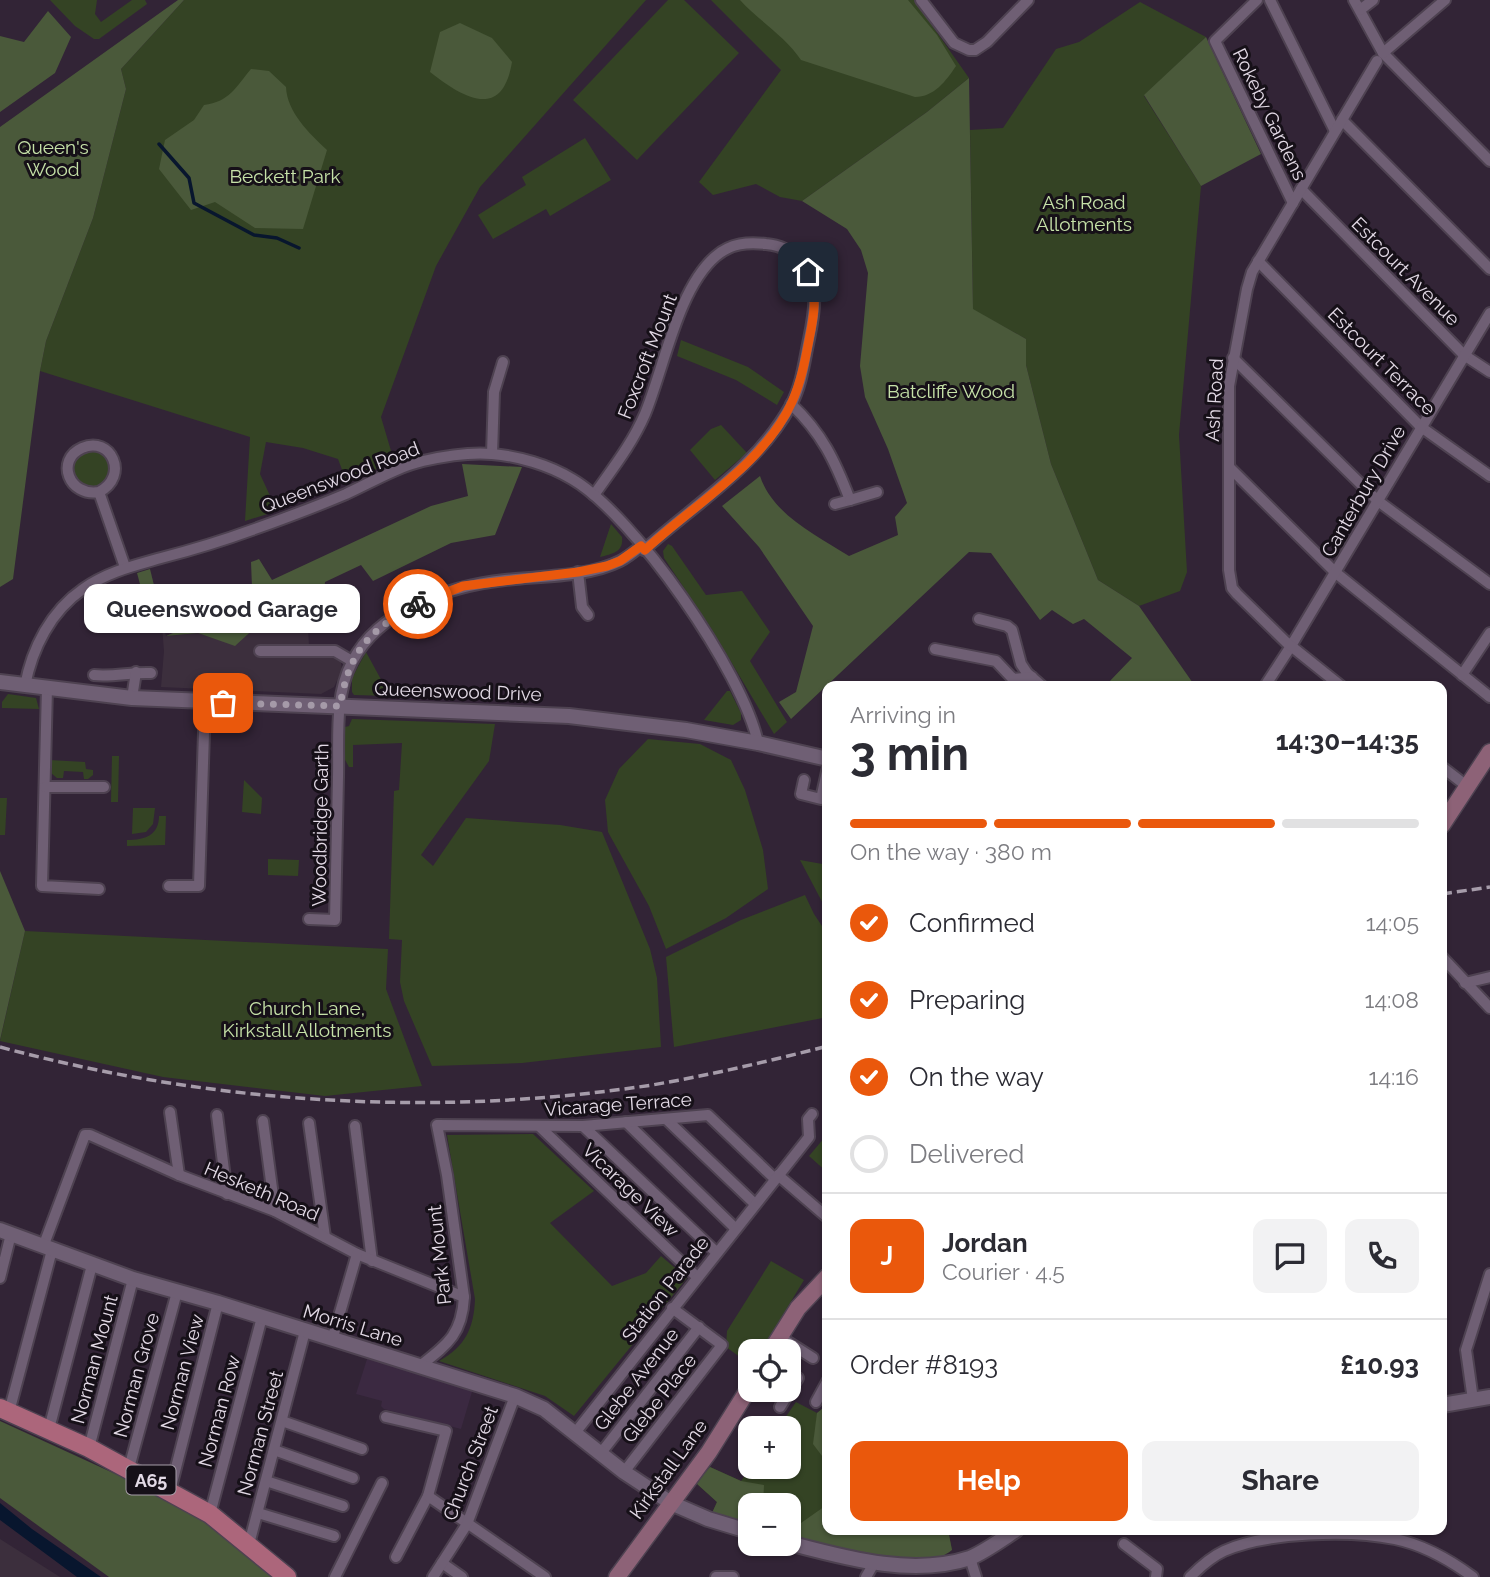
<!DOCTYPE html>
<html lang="en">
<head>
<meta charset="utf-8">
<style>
  :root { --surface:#fff; --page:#f2f2f3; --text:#2b2b33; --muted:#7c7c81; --line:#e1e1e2; --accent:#ea580c }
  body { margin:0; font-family:Raleway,sans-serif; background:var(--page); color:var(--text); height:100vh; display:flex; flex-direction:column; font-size:26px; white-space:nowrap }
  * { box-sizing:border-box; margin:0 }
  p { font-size:23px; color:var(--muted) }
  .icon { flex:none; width:38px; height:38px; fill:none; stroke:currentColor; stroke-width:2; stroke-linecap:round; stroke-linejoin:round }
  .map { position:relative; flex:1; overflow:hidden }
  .sheet { position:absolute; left:822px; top:681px; width:625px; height:854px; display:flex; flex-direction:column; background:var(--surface); border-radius:14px; box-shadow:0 2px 5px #0004 }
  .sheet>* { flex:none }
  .tools { position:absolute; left:738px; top:1339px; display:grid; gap:14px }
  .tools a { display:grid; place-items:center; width:63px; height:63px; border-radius:14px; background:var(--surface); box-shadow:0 2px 5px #0004; font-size:35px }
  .pin { position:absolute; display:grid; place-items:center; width:60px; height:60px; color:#fff; margin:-30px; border-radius:14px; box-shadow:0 4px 10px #0006 }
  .courier { position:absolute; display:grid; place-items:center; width:70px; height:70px; margin:-35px; border:5px solid #ea580c; border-radius:50%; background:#fff; color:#222; box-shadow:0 2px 9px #0007 }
  .bubble { position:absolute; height:49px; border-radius:14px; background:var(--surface); box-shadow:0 2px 5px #0004; font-size:23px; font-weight:700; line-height:49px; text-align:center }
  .headline em { font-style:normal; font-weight:700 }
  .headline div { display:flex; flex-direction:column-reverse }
  .headline { display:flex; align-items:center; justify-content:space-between; height:119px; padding:0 28px }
  h1 { font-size:46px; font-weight:700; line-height:52px }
  .bar { display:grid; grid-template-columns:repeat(4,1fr); gap:10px 7px; align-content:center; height:84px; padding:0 28px }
  .bar i { height:9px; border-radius:5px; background:var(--line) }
  .bar .active { background:var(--accent) }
  .bar p { grid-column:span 4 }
  .line { display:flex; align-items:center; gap:18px; padding:0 28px; border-top:2px solid var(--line) }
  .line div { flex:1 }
  .round { display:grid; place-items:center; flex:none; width:74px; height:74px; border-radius:14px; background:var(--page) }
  ol { padding:0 28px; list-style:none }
  li { display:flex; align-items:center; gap:21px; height:77px }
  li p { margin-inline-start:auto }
  li .icon { padding:7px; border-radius:50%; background:var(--accent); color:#fff; stroke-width:4 }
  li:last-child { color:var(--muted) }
  li i { width:38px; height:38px; border:4px solid var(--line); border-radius:50% }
  .primary-button { display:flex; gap:14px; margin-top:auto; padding:14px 28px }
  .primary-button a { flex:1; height:80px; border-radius:14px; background:var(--accent); color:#fff; font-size:28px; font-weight:700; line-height:80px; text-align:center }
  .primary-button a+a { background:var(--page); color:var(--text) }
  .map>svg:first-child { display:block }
</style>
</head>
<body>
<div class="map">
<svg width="1490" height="1577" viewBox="0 0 1490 1577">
  <rect width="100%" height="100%" fill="#322436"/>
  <g fill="#3c2f3d">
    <path d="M150 569 166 636 198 633 235 645 259 623 308 626 309 646 339 648 342 670 334 687 321 694 161 687 164 651 162 626Z"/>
    <path d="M0 1539 60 1577H0Z"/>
  </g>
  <path fill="#3b2941" d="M367 1359 474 1385 461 1429 384 1409 381 1406 382 1401 356 1394Z"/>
  <g fill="#344324">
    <path d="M50 0H97L95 14 101 22 132 0H145L147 4 99 39H94L75 26Z"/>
    <path d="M184 0H646L480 187 436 266 381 417 394 461 347 483 338 459 303 448 266 442 260 474 277 511 245 521 250 437 40 371 46 341 93 218 126 89 121 69Z"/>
    <path d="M668 0H684L739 53 637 160 573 100Z"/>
    <path d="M711 0H914L969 78 927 112 802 201 780 197 756 184 713 195 699 182 781 70Z"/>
    <path d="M1140 2 1206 37 1144 96 1201 186 1179 435 1187 572 1180 591 1139 606 1098 580 1051 464 1026 365V339L973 310 970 130 1003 128 1056 49 1079 42Z"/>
    <path d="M585 138 611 180 550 216 546 209 493 239 478 215 526 185 522 177Z"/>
    <path d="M681 340 748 367 784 392 777 405 736 380 677 356Z"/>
    <path d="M721 425 747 453 715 480 690 450 711 429Z"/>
    <circle cx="92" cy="469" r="18"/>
    <path d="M611 524 622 537C624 552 612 554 600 557Z"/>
    <path d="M668 544 672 546 706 595 742 591 770 632 750 661 787 722 774 734 711 628 664 558 663 551Z"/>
    <path d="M366 652 390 696 354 695 352 692V678Z"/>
    <path d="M727 691H730L741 713V720L733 725 704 720Z"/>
    <path d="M8 694 36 698 39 709 2 708V702Z"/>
    <path d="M352 719 495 724 489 761 421 855 433 866 466 818 560 825 602 832 650 949 657 978 661 1047 522 1063 432 1066 404 1001 400 982 402 940 389 939 394 791 399 790 402 743 353 745V767H349L344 758 345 727 349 726Z"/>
    <path d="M648 739 700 744 731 760 745 790 763 850 768 889 726 918 666 949 649 906 608 832 605 800 619 769Z"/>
    <path d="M112 756H119L118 802H111Z"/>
    <path d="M49 760 85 762 86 769 93 770V775L88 779H84L83 772 64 771 63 778H57L51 773Z"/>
    <path d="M244 780 262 798 261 814 242 812Z"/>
    <path d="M0 798H7L5 835H0Z"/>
    <path d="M133 808H155L153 824 146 832 132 834Z"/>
    <path d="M159 816H166L165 845 127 846V840C145 840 159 835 159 816Z"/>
    <path d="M316 826H326L325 853H315Z"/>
    <path d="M268 859 299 860 298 876 268 875Z"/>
    <path d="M800 860 828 865V913Z"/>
    <path d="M805 895 814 914 828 935V1017L674 1047 666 957 741 920Z"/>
    <path d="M25 931 388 949 386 989 422 1086 325 1096 163 1077 0 1041Z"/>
    <path d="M533 1134 594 1191 550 1223 612 1286 646 1273 661 1256 687 1278 574 1416 545 1396 439 1361C465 1347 474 1328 475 1299L447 1135Z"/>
    <path d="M825 1137 828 1139V1160L823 1166 828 1169V1173L809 1156Z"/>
    <path d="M771 1261 804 1280 761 1351H751V1365L726 1347 727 1331Z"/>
    <path d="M796 1402 817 1413 828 1404V1530H948L952 1550 789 1536V1505H751L712 1513 717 1502 696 1483 710 1467 741 1481 751 1467 789 1466V1428H778Z"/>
  </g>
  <g fill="#4a593a">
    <path d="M178 0H184L121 69 126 89 93 218 46 341 40 371 13 579 0 587V127Z"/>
    <path d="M740 0H908L937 35 956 66C946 81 934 97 915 97L801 60C785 36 759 21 740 0Z"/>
    <path d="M48 11 71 37 55 73 0 112V36L24 42Z"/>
    <path d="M460 23 492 38 512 62C502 122 462 97 430 72L440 32Z"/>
    <path d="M1206 37 1261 154 1201 186 1144 95Z"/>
    <path d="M251 69 269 71 286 87C287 112 309 133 327 150L303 229 255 228 215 202 191 210 159 169 165 140 194 120 204 105C229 102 236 87 251 69Z"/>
    <path d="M969 78 973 309 1026 339V365L1051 464 1098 580 1139 606 1195 686H1111L1108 683 1132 658 1084 619 1073 624 1052 610 1040 620 991 553 969 552 791 719 779 702 796 692 813 626 759 547 722 506 760 476C773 515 816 535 849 556L898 535 895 517 907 503 888 449 865 397 860 366 868 273 861 250 847 229 802 201 927 112Z"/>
    <path d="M462 464 522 467 495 535 451 543 373 581 361 565 325 582 322 615 308 626 259 624 235 646 198 633 166 636 196 623 190 606 252 587 251 562 259 559 272 580 431 506 468 496Z"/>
    <path d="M150 569 163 622 150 621 137 573Z"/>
    <path d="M0 871 25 931 0 1040Z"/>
    <path d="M828 1404V1464L813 1444 817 1413Z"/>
    <path d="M0 1421 170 1499 219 1528 273 1571 270 1577H109L0 1498Z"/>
    <path d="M710 1467 741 1481 764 1485 763 1505H751V1526L712 1513 717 1502 696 1483Z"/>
    <path d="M828 1504V1530H948L952 1550C948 1553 942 1557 937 1558 894 1568 831 1548 789 1536V1518L801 1523Z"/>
  </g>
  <path fill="#08162e" d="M0 1503 32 1529 101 1577H77L0 1520Z"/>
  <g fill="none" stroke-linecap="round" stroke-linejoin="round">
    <path stroke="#08162e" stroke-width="3.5" d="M159 144 189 178 194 203 254 235 277 238 299 248"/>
    <defs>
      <g id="minor">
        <path d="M921 0 954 43 969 50H975L987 42 1028 0"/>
        <path d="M1257 0 1215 41 1293 203"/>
        <path d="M1270 0 1335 131"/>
        <path d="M1354 0 1383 53 1490 161"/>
        <path d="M1360 10 1373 0"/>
        <path d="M1383 53 1445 0"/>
        <path d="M1342 120 1490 269"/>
        <path d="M1301 189 1464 355 1490 372"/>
        <path d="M1258 261 1421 427 1490 476"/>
        <path d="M1233 358 1378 501 1490 584"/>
        <path d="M791 404C822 433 835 461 850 500L835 504"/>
        <path d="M492 454 494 392 503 362"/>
        <path d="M1229 467 1336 573 1490 697"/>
        <path d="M99 492C69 497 55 460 82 448 111 435 130 476 99 492L125 567"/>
        <path d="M594 495C613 468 632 444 645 414 664 368 678 288 716 256 731 243 748 242 766 244 778 245 790 250 798 259 822 285 814 314 808 344 804 364 801 387 791 405 757 467 695 504 644 550"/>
        <path d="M850 500 877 492"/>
        <path d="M578 572 582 607 588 615"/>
        <path d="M979 619 1007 626 1012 630 1021 664 1027 673 1042 686"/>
        <path d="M935 649 996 661 1013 679 1032 677"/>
        <path d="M260 651H335L352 661"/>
        <path d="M94 675C114 677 131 672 151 673"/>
        <path d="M1462 675 1490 633"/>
        <path d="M25 686C32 648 51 611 83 589 107 572 133 566 161 558 192 550 222 541 252 530 283 519 315 507 346 494 370 483 397 467 423 461 445 456 470 452 492 454 518 456 549 465 572 479 634 515 743 672 758 743"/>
        <path d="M1265 686 1291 646 1490 313"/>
        <path d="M1341 686 1286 642 1237 594 1232 588 1229 570V386L1247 289 1252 272 1377 61"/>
        <path d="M47 688 42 886 99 889"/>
        <path d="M132 698 136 672"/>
        <path d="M1442 767 1468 787"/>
        <path d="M804 780 801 794 821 799 828 767"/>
        <path d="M45 787H104"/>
        <path d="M169 886H199L205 702"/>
        <path d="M309 919 335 920C336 872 337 825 338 777 339 740 334 696 352 662 379 609 450 586 505 580 540 576 589 577 620 561 628 557 635 551 641 546"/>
        <path d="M1442 957 1490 1008"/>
        <path d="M1465 983 1490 977"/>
        <path d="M170 1112 179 1175"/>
        <path d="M217 1115 227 1194"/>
        <path d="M666 1119 755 1204"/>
        <path d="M263 1121 275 1211"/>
        <path d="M626 1122 735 1228"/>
        <path d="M309 1123 325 1237"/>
        <path d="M355 1126 372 1261"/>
        <path d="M583 1126 716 1252"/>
        <path d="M541 1128 697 1277"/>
        <path d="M778 1175 828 1218"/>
        <path d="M43 1247 85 1135H90L179 1175 275 1211 357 1254 464 1297"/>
        <path d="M0 1278 11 1234"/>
        <path d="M780 1337 813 1358"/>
        <path d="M332 1340 357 1254"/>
        <path d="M420 1366C448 1344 462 1334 464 1297L447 1175 437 1125 583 1126 708 1115 775 1179"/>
        <path d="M1473 1400 1466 1350 1490 1274"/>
        <path d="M816 1402 828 1380"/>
        <path d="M780 1407 798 1378 789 1372"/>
        <path d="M9 1412 52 1250"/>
        <path d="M386 1417 446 1431 428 1496 396 1557"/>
        <path d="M282 1421 362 1449"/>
        <path d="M49 1429 92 1265"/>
        <path d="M575 1433 809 1137 808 1119 812 1114"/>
        <path d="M89 1448 133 1279"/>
        <path d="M274 1450 353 1478"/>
        <path d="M601 1453 699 1327"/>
        <path d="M129 1468 177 1292"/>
        <path d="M624 1472 722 1345 672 1308"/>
        <path d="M266 1481 343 1506"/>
        <path d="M170 1491 218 1303"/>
        <path d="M428 1496 545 1577"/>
        <path d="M258 1513 334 1536"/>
        <path d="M210 1514 262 1317"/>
        <path d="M249 1544 305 1331"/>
        <path d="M1124 1544 1157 1569 1156 1577"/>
        <path d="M970 1558 976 1577"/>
        <path d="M442 1563 462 1577"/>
        <path d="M335 1577 382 1483"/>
        <path d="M433 1577 467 1524 515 1396"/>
        <path d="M716 1577H733"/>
        <path d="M866 1577 873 1565"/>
        <path d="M1190 1577C1200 1567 1211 1557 1224 1551 1267 1532 1350 1530 1395 1539 1424 1545 1450 1560 1473 1577"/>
      </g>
      <g id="tertiary">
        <path d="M0 682 132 698 569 716 686 730 758 743 828 759"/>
        <path d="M0 1230 133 1279 218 1303 515 1396 544 1409 624 1472 671 1503 708 1519 751 1532"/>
        <path d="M1442 1405 1490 1397"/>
        <path d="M789 1543C846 1558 912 1577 970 1558 986 1551 1001 1540 1016 1530"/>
      </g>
      <g id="secondary">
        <path d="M1442 825 1490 752"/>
        <path d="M771 1351 798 1308 828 1276"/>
        <path d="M617 1577 709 1452 751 1385"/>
      </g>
      <path id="primary" d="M0 1408 89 1448 210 1514 287 1577"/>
    </defs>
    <use href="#minor" stroke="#4e4251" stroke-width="14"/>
    <use href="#tertiary" stroke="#4e4251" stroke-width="18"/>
    <use href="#secondary" stroke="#4e4251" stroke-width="19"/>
    <use href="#primary" stroke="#4e4251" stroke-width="21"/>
    <use href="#minor" stroke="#6f5f74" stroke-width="10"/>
    <use href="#tertiary" stroke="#6f5f74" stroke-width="14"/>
    <use href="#secondary" stroke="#8d6277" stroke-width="16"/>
    <use href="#primary" stroke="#ac667b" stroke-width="18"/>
    <g stroke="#a69caa" stroke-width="3.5" stroke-dasharray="10 5" stroke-linecap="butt">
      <path d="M1442 894 1490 887"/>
      <path d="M0 1047C212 1104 435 1118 652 1085 711 1075 769 1061 828 1046"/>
    </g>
  </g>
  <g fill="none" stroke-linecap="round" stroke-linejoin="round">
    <path stroke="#a59aa8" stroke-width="7" stroke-dasharray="0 12.6" d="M223 703 340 706C349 651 369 630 418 604"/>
    <path stroke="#ea580c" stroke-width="9" d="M418 604 463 586 578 572 607 566 620 561 641 546 645 550C693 505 764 464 792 402 801 382 805 361 809 340 814 316 818 295 808 272"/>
  </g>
  <g text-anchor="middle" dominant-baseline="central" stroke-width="6" stroke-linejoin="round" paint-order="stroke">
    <rect fill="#161018" stroke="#a69da8" stroke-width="2" x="126.5" y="1465.5" width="49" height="29" rx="5"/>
    <g font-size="18" font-weight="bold" fill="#e3dae6">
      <text x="151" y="1480">A65</text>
    </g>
    <g font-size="19" fill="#e3dae6" stroke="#161018">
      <text transform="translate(1270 114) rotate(64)">Rokeby Gardens</text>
      <text transform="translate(1406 271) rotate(45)">Estcourt Avenue</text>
      <text transform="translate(647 356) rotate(-69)">Foxcroft Mount</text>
      <text transform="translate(1382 361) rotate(45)">Estcourt Terrace</text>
      <text transform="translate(1214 400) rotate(-87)">Ash Road</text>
      <text transform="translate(340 477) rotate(-21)">Queenswood Road</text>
      <text transform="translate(1363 491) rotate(-60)">Canterbury Drive</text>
      <text transform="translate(458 691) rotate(2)">Queenswood Drive</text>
      <text transform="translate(320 825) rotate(-89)">Woodbridge Garth</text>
      <text transform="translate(618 1104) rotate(-4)">Vicarage Terrace</text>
      <text transform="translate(631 1190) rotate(44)">Vicarage View</text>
      <text transform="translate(262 1191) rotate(23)">Hesketh Road</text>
      <text transform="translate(439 1255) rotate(-96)">Park Mount</text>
      <text transform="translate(665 1289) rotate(-52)">Station Parade</text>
      <text transform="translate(353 1325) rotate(17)">Morris Lane</text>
      <text transform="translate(94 1359) rotate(-75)">Norman Mount</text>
      <text transform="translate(182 1372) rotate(-75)">Norman View</text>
      <text transform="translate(136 1375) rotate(-75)">Norman Grove</text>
      <text transform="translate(636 1379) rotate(-52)">Glebe Avenue</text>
      <text transform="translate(659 1398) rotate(-52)">Glebe Place</text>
      <text transform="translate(219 1411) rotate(-75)">Norman Row</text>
      <text transform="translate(260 1433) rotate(-75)">Norman Street</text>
      <text transform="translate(470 1463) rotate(-69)">Church Street</text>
      <text transform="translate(668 1469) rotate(-54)">Kirkstall Lane</text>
    </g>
    <g font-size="19" fill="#c6e2a8" stroke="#161018">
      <text x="53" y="147">Queen's<tspan x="53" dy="22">Wood</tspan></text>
      <text x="285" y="176">Beckett Park</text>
      <text x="1084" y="202">Ash Road<tspan x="1084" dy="22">Allotments</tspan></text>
      <text x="951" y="391">Batcliffe Wood</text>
      <text x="307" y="1008">Church Lane,<tspan x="307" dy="22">Kirkstall Allotments</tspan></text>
    </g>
  </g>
</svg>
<div class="tools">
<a><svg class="icon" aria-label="locate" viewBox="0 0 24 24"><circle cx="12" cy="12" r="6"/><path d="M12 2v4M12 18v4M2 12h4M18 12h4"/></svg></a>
<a>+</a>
<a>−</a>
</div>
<div class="pin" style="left:223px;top:703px;background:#ea580c"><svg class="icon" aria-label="bag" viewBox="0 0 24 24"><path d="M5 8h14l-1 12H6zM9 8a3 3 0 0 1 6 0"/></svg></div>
<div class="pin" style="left:808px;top:272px;background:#1f2937"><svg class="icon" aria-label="home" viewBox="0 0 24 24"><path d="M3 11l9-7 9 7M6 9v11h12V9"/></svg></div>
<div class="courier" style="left:418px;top:604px"><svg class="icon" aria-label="bike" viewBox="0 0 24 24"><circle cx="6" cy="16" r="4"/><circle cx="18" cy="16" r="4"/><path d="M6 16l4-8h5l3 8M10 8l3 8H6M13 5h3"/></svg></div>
<div class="bubble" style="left:84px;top:584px;width:276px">Queenswood Garage</div>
<section class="sheet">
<div class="headline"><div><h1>3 min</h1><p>Arriving in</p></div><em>14:30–14:35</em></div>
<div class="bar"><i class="active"></i><i class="active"></i><i class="active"></i><i></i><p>On the way · 380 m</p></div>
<ol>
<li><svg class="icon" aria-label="check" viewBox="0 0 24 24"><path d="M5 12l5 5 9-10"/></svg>Confirmed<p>14:05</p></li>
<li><svg class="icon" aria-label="check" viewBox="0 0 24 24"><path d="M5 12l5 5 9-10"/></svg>Preparing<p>14:08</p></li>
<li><svg class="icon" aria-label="check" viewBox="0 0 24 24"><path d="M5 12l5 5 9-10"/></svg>On the way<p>14:16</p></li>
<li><i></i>Delivered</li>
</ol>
<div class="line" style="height:126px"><b class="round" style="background:var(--accent);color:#fff">J</b><div><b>Jordan</b><p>Courier · 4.5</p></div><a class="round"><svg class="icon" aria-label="chat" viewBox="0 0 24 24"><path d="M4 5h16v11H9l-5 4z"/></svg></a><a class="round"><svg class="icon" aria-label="phone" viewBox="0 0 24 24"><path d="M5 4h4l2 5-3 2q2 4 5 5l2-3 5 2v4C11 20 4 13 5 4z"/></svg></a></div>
<div class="line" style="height:91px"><div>Order #8193</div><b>£10.93</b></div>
<div class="primary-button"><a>Help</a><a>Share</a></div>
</section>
</div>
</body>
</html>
